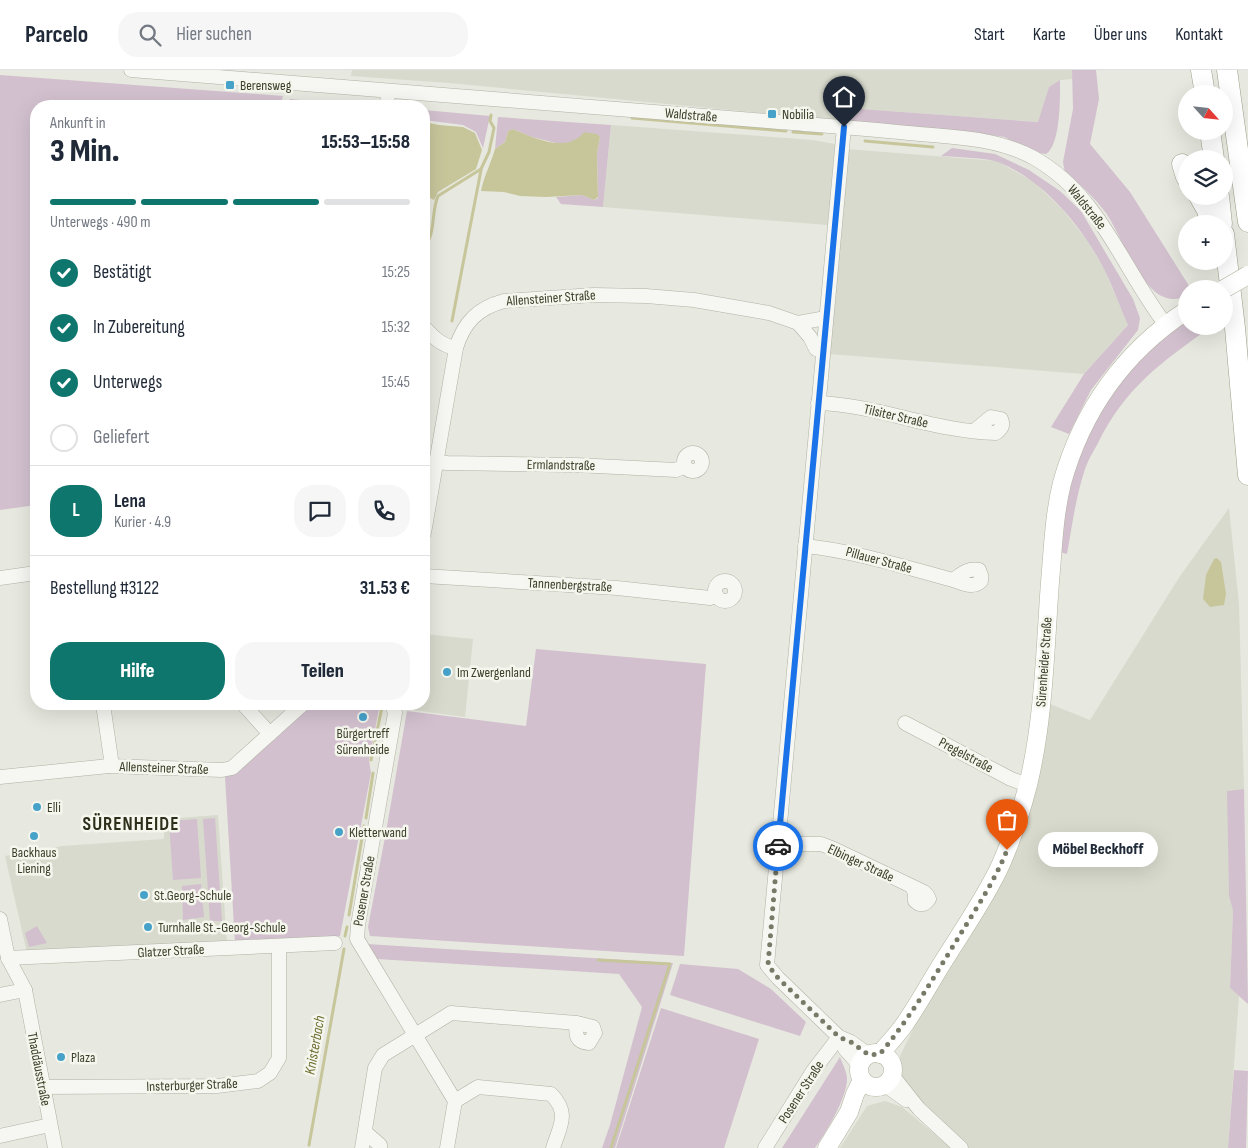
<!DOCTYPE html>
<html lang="de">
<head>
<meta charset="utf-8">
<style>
  :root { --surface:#fff; --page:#f6f6f7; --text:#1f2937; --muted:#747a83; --line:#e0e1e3; --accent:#0f766e }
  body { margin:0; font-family:"Sofia Sans Condensed",sans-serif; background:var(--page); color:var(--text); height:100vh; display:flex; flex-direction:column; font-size:19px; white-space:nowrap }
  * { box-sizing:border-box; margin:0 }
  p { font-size:16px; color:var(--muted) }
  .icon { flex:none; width:28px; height:28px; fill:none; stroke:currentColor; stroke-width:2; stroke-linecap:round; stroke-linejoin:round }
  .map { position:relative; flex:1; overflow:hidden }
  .side { position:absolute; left:30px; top:30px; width:400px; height:610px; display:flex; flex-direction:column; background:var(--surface); border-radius:20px; box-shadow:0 5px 20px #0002 }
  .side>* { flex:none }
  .needle { width:32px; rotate:117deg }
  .controls { position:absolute; left:1178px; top:15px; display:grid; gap:10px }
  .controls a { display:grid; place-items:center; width:55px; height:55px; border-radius:50%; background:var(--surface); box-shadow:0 5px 20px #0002; font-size:25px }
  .pin { position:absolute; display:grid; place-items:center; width:42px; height:42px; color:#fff; margin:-51px -21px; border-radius:50% 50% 50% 0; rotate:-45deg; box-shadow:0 0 5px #0007 }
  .pin .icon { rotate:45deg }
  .courier { position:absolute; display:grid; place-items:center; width:50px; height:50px; margin:-25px; border:4px solid #1a73e8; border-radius:50%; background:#fff; color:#222; box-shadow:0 1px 6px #0007 }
  .bubble { position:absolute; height:35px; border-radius:18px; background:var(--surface); box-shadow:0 5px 20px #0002; font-size:16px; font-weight:800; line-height:35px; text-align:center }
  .overview em { font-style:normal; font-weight:800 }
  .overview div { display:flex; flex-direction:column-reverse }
  .overview { display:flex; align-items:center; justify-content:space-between; height:85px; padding:0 20px }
  h1 { font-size:32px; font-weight:800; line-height:38px }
  .bar { display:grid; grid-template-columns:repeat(4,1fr); gap:8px 5px; align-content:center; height:60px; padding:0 20px }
  .bar i { height:6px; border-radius:4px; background:var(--line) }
  .bar .selected { background:var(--accent) }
  .bar p { grid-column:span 4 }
  .line { display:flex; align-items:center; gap:12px; padding:0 20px; border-top:1px solid var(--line) }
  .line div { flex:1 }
  .round { display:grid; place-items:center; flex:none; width:52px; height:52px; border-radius:20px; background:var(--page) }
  ol { padding:0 20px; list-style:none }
  li { display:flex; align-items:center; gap:15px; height:55px }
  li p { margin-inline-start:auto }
  li .icon { padding:5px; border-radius:50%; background:var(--accent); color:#fff; stroke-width:4 }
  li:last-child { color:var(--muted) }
  li i { width:28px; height:28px; border:2px solid var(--line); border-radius:50% }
  .cta { display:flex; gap:10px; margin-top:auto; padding:10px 20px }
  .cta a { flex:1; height:58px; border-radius:20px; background:var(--accent); color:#fff; font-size:20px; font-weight:800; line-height:58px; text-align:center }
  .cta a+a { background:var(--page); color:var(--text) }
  header { display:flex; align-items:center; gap:30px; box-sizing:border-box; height:70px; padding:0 25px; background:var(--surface); border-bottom:1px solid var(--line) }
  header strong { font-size:24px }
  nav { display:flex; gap:28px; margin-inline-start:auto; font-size:18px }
  .search { width:350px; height:45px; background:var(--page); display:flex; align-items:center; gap:12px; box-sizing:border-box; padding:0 18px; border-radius:20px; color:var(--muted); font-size:19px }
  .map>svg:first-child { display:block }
</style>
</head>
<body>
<header>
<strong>Parcelo</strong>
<div class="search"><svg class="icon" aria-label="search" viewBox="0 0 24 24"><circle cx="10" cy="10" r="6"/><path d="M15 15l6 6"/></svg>Hier suchen</div>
<nav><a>Start</a><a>Karte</a><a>Über uns</a><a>Kontakt</a></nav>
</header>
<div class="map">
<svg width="1248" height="1078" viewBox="0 0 1248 1078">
  <rect width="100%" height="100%" fill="#e7e8df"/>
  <g fill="#d8dacd">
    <path d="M352 0H1072L1073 9 1060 10 1049 17 1039 52 847 38 845 51 449 13 351 6Z"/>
    <path d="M611 55 813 70 835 74 828 155 603 137Z"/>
    <path d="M847 79 997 91 1034 112 1062 139 1086 169 1103 196 1128 255 1084 304 829 284Z"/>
    <path d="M1229 438 1239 534 1244 719 1228 721 1229 826 1233 841 1230 918 1239 926 1228 1078H968L912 1024 901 1003 900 986 922 941 970 867 1008 799 1026 751 1039 708 1047 663 1050 634 1090 650 1180 506Z"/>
    <path d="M424 564 473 569 465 647 397 638 395 634H424Z"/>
    <path d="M218 745 227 874 27 883 5 786 62 776 164 769V749Z"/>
    <path d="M885 1031 902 1037 951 1078H840L867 1036Z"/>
  </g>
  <g fill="#d2c0ce">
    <path d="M1072 0H1096L1099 29 1090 74 1130 122 1191 219H1186V226C1146 245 1124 168 1106 143 1094 127 1080 114 1065 103L1063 92 1073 39Z"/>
    <path d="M0 5 283 26 280 36H36V435L0 440Z"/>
    <path d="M1060 10C1060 27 1061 74 1046 84L1039 83 1004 67 984 64 845 51 847 38 1038 52 1049 17Z"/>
    <path d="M290 29 362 36H288Z"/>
    <path d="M424 40 490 46 483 78 476 62 463 55 424 50Z"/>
    <path d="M498 47 611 55 603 137 561 134 556 127 582 125 594 130 598 128 597 84 600 67 580 68 571 73 560 74 532 67 513 59 508 61 505 72 495 79Z"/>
    <path d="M952 78 995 84 1029 100 1060 121 1081 141 1133 229 1140 248 1138 260 1091 320 1069 364 1051 357 1084 304 1128 255C1119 235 1112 214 1102 195 1079 153 1043 110 998 92 988 88 954 87 941 86Z"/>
    <path d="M1186 250V256H1212C1162 292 1125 317 1097 375 1093 382 1088 390 1085 399 1076 426 1072 456 1067 484L1059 482C1063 452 1066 422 1076 393 1097 333 1137 287 1186 250Z"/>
    <path d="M536 579 706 594 684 886 370 866 368 857 386 762 407 641 526 656Z"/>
    <path d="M310 634H380L369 690 371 703 340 866 235 873 225 707 233 704Z"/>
    <path d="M1244 719 1248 934 1230 918 1233 841 1229 826 1227 721Z"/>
    <path d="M215 748 222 851H210L203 749Z"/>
    <path d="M197 749 201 808 173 810 169 751Z"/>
    <path d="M201 814 204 847 183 850 182 816Z"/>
    <path d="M37 856 47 873 29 877 25 863Z"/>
    <path d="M367 874 673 893 615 1078H602L610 1055 642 937 619 904 377 889Z"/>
    <path d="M680 894 738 899 771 919 806 952 800 966 670 925Z"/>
    <path d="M661 938 759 969 724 1078H616Z"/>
    <path d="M840 987C842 993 847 1002 847 1009 847 1028 826 1062 815 1078H782Z"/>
    <path d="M1234 1000 1248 1001 1246 1078H1228Z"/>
  </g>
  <g fill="#c7c69b">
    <path d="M424 52 439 55 463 57 475 63 482 80 476 99 438 122 434 130 424 125Z"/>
    <path d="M513 59C534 68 567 84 584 62L597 64 600 67 597 84 598 127 594 130 582 125 546 127 520 126 504 122 481 121C484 106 491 93 495 79L505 72 508 61Z"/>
    <path d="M1217 488 1221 492 1226 524 1224 535 1210 537 1203 529 1206 505 1214 489Z"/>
  </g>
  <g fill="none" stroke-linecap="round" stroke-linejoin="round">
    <g stroke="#c7c69b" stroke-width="3">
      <path d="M632 48 786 61"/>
      <path d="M793 62 822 64"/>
      <path d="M865 71 933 77"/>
      <path d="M424 177C436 165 431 141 438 126L481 99 489 82 494 58 490 51 491 45"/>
      <path d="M452 251 481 100"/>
      <path d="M371 690 382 637"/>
      <path d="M366 748 373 703"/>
      <path d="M349 845 364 756"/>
      <path d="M345 866 347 857"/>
      <path d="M598 890 670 894 611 1078"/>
      <path d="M309 1075 344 879"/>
    </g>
    <defs>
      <g id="minor">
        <path d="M131 0C343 17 555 34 767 51 814 55 861 58 908 63 951 67 996 67 1034 88 1100 125 1122 198 1166 255"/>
        <path d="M387 36 388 21"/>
        <path d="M844 57 767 895 778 908 839 967 851 972 869 985"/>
        <path d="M798 253 826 248"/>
        <path d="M424 257C433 267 442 276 456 278"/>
        <path d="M818 333C878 335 935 362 996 363 1001 359 1004 356 1001 349L991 347 974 361"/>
        <circle cx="693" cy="392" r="9"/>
        <path d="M437 392 447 393 576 395 676 400 685 396"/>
        <path d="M424 463 456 278C464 252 478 238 504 231L594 225 646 226 694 230 769 243 798 253 810 267 816 279 822 281"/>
        <path d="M805 476C855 481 904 497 953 510 963 513 973 519 981 511V505L979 500C967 498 962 504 953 510"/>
        <path d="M424 506 617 518 710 528 717 526"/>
        <path d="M0 508 36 503"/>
        <circle cx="725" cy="521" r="10"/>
        <path d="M103 634 111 689 109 696"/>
        <path d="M243 634 270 664"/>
        <path d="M392 634 395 643 358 855 357 869 455 1031 447 1078"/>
        <path d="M905 653 1011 709 1028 715"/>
        <path d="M0 707 109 696 222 700 232 698 303 634"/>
        <path d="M778 774H821L834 779 924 822 927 825 929 829C926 833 924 835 919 834L915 831V823L912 817"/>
        <path d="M0 849 8 888 25 920 55 1078"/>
        <path d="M8 888 335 873"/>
        <path d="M0 925 25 920"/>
        <path d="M841 968 845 979 860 996"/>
        <path d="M892 1005 919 1039 961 1078"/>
        <path d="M885 1015 906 1030"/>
        <path d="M43 1017 217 1016 258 1011 270 1003 279 988V876"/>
        <path d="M455 1031 478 1017 551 1024C570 1043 560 1056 553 1078"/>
        <path d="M365 1062 380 1075V1078"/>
        <path d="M0 1066 50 1055"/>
        <path d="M362 1078 375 998 383 985 451 943 577 953C575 965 576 972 589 973L595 963 593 957 577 953"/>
        <path d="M765 1078 813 1001 839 967"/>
      </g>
      <g id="major">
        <circle cx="876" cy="1000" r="17"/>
        <path d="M880 984C888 974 897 965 904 955 920 932 933 907 948 884 966 855 987 825 1001 794 1012 769 1021 742 1028 715 1044 649 1045 580 1050 512 1053 479 1054 445 1062 413 1082 341 1124 282 1186 241"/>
        <path d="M827 1078 849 1042 855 1024 862 1010"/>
      </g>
      <g id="highway">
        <path d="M1201 0 1205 24"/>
        <path d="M1227 0 1248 152"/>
        <path d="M1210 61 1214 89"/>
        <path d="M1182 94 1186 107"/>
        <path d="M1199 126 1207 140 1210 154"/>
        <path d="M1219 126 1222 154"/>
        <path d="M1224 164 1235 258 1248 405"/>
      </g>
    </defs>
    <use href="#minor" stroke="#b0b2a4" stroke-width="15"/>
    <use href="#major" stroke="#b2b39f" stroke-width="19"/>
    <use href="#highway" stroke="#9d9e87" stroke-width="21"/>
    <use href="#minor" stroke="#f6f6f2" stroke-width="14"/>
    <use href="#major" stroke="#fff" stroke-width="18"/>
    <use href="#highway" stroke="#fff" stroke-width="20"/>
    <defs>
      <path id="major-bridge" d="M1224 219 1248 205"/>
    </defs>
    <use href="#major-bridge" stroke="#b2b39f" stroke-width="19" stroke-linecap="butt"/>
    <use href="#major-bridge" stroke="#fff" stroke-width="18"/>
  </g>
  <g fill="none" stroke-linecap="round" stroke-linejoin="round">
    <path stroke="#787a68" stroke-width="5" stroke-dasharray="0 9" d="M778 776 768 895 778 908 839 967 851 972 869 985 880 984C909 949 931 912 955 873 973 843 994 813 1007 780"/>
    <path stroke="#1a73e8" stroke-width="6" d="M778 776 844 57"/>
  </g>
  <g fill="#47a2ca" stroke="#f5f6ee" stroke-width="2">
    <rect x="225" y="10" width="10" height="10" rx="2.5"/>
    <rect x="767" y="39" width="10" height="10" rx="2.5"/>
    <circle cx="447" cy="602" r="5"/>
    <circle cx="363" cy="647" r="5"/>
    <circle cx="37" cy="737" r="5"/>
    <circle cx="339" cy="762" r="5"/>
    <circle cx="34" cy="766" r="5"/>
    <circle cx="144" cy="825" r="5"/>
    <circle cx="148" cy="857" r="5"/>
    <circle cx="61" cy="987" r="5"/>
  </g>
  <g text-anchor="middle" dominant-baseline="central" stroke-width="5" stroke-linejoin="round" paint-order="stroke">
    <g font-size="14" fill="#3c3f28" stroke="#f5f6ee" text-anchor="start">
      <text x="240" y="15">Berensweg</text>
      <text x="782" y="44">Nobilia</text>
      <text x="457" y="602">Im Zwergenland</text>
      <text x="363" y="663" text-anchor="middle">Bürgertreff<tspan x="363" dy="16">Sürenheide</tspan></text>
      <text x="47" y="737">Elli</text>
      <text x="349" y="762">Kletterwand</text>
      <text x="34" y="782" text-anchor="middle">Backhaus<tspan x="34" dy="16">Liening</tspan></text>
      <text x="154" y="825">St.Georg-Schule</text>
      <text x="158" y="857">Turnhalle St.-Georg-Schule</text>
      <text x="71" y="987">Plaza</text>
    </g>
    <g font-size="14" fill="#3c3f28" stroke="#f5f6ee">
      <text transform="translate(691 45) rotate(5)">Waldstraße</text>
      <text transform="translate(1087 137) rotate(51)">Waldstraße</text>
      <text transform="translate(551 228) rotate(-4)">Allensteiner Straße</text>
      <text transform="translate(896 346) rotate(13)">Tilsiter Straße</text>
      <text transform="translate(561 395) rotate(1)">Ermlandstraße</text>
      <text transform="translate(879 490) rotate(15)">Pillauer Straße</text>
      <text transform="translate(570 515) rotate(3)">Tannenbergstraße</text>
      <text transform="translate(1044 592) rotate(-86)">Sürenheider Straße</text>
      <text transform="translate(966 685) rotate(28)">Pregelstraße</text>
      <text transform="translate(164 698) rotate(2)">Allensteiner Straße</text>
      <text transform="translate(861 793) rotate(25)">Elbinger Straße</text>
      <text transform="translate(364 821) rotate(-80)">Posener Straße</text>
      <text transform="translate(171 881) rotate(-3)">Glatzer Straße</text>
      <text transform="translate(39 999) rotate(79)">Thaddäusstraße</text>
      <text transform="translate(192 1015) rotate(-2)">Insterburger Straße</text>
      <text transform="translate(801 1022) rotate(-57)">Posener Straße</text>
    </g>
    <g font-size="15" font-style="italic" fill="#717134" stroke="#f5f6ee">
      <text transform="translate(315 975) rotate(-80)">Knisterbach</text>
    </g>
    <g font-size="19" font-weight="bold" letter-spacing="1" fill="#2d2f1b" stroke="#f5f6ee">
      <text x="131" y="754">SÜRENHEIDE</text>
    </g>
  </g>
</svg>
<div class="controls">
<a><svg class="needle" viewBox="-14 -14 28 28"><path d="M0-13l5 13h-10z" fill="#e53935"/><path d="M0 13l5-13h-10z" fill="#747a83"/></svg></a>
<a><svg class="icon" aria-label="layers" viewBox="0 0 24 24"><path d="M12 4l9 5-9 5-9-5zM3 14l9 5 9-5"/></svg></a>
<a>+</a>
<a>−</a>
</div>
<div class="pin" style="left:1007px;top:780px;background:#ea580c"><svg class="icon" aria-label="bag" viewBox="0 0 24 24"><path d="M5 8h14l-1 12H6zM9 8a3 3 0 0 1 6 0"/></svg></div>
<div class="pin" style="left:844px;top:57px;background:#1f2937"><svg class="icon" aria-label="home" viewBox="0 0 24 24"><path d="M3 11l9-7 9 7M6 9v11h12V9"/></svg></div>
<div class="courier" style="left:778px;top:776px"><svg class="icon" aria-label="car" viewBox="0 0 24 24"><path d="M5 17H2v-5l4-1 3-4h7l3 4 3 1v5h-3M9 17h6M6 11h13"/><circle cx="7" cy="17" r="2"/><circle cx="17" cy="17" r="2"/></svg></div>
<div class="bubble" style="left:1038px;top:762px;width:120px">Möbel Beckhoff</div>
<section class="side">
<div class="overview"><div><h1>3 Min.</h1><p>Ankunft in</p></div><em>15:53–15:58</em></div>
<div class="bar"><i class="selected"></i><i class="selected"></i><i class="selected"></i><i></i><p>Unterwegs · 490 m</p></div>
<ol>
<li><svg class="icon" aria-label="check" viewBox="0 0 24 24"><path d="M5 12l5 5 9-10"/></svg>Bestätigt<p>15:25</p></li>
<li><svg class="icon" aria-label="check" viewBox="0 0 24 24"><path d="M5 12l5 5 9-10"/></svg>In Zubereitung<p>15:32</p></li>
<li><svg class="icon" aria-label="check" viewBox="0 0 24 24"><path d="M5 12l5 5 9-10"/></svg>Unterwegs<p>15:45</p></li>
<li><i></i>Geliefert</li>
</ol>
<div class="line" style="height:90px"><b class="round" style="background:var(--accent);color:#fff">L</b><div><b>Lena</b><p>Kurier · 4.9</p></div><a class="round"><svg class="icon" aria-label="chat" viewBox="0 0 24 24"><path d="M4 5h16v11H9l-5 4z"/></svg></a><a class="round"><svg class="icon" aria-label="phone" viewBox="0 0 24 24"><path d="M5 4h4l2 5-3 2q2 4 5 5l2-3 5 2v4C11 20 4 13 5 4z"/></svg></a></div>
<div class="line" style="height:65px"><div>Bestellung #3122</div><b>31.53 €</b></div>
<div class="cta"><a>Hilfe</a><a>Teilen</a></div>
</section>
</div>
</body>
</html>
